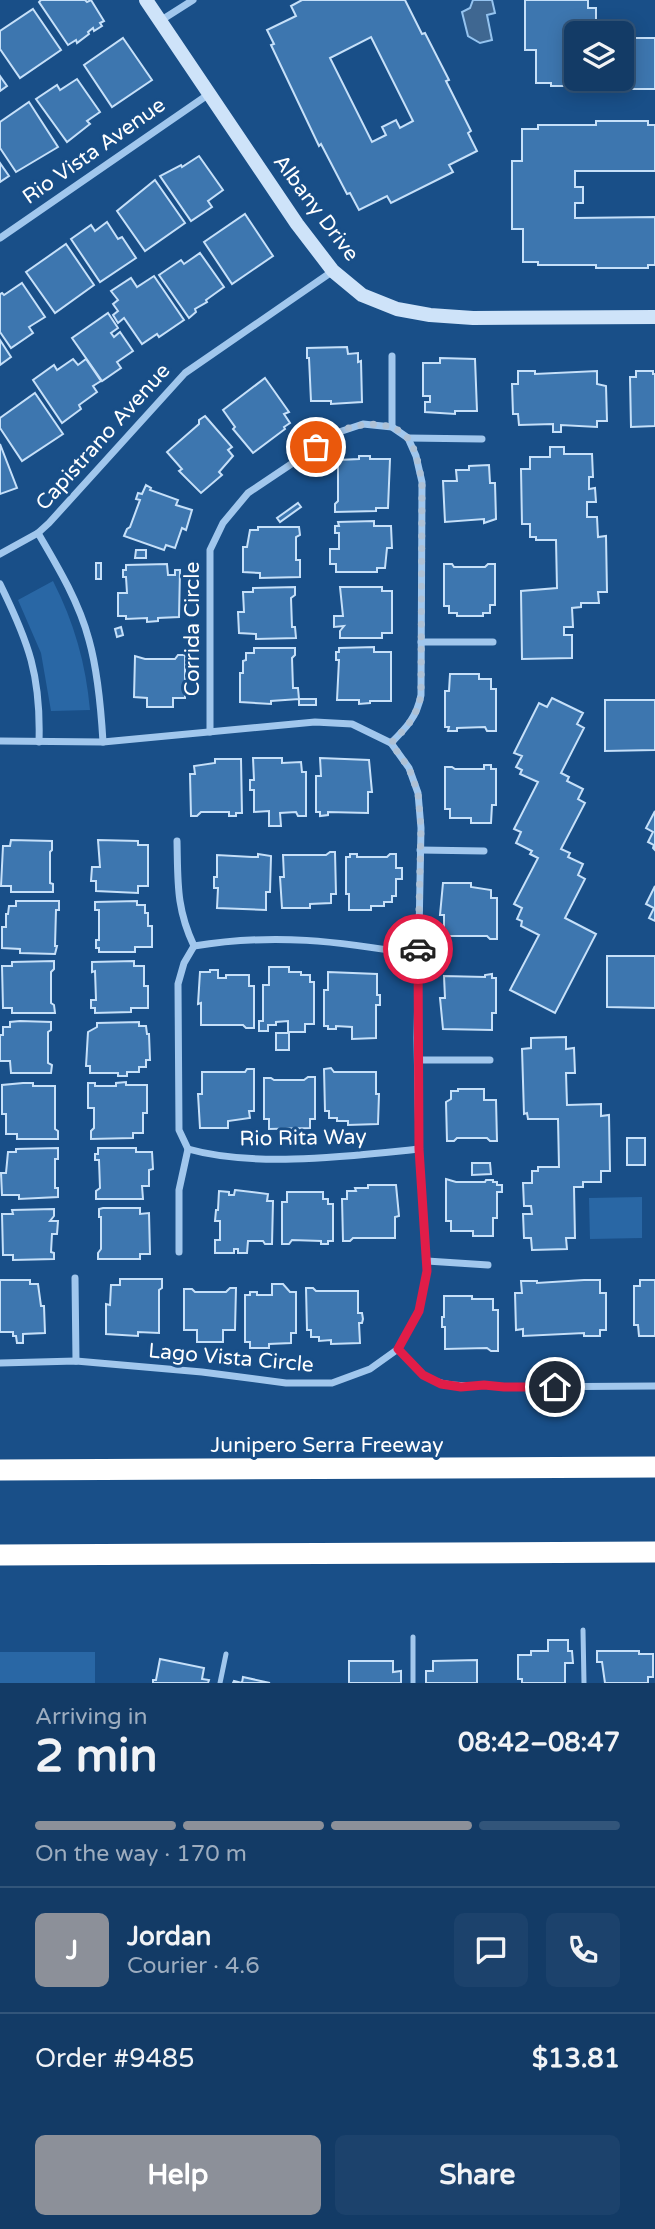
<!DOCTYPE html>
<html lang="en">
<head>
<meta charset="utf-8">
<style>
  :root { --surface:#133b66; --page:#1c426c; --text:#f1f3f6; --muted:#9dadbf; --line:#32557a; --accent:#8c9099 }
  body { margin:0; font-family:"Varela Round",sans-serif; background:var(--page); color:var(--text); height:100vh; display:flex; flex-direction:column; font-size:26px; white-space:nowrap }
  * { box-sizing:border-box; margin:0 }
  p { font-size:23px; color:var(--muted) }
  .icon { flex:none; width:38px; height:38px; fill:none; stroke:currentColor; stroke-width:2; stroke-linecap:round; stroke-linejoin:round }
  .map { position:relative; height:1683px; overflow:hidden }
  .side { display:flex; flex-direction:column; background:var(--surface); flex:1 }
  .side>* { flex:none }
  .fabs { position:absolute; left:564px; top:21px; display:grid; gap:14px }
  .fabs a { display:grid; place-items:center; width:70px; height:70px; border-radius:10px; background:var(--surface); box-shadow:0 4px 18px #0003,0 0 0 2px var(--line); font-size:35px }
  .pin { position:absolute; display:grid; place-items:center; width:60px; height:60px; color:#fff; margin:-30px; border:4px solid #fff; border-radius:50%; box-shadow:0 2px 7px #0007 }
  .courier { position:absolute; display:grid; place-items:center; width:70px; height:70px; margin:-35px; border:5px solid #e11d48; border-radius:50%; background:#fff; color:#222; box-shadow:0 2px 9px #0007 }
  .overview em { font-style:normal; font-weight:700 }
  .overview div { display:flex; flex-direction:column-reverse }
  .overview { display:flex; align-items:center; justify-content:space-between; height:119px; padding:0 35px }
  h1 { font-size:46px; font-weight:700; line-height:52px }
  .bar { display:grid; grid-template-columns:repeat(4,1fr); gap:10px 7px; align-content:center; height:84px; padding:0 35px }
  .bar i { height:9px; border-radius:5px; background:var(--line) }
  .bar .on { background:var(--accent) }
  .bar p { grid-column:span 4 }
  .line { display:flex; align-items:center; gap:18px; padding:0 35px; border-top:2px solid var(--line) }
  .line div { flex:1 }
  .round { display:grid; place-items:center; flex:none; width:74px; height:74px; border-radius:10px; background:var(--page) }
  .cta { display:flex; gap:14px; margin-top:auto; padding:14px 35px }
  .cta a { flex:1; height:80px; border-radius:10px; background:var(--accent); color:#fff; font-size:28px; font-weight:700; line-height:80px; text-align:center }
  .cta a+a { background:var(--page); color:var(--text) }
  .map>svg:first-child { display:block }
</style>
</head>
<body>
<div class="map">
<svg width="655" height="1683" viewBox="0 0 655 1683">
  <rect width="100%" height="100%" fill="#194f88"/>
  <g fill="#2967a5">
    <path d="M53 581C74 622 86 664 90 710L51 711 41 653 18 600Z"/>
    <path d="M642 1197V1238L590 1239 589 1198Z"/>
    <rect x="0" y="1652" width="95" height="31"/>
  </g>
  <path fill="#3f6791" stroke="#94c3ef" stroke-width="2" d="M473 0H492L495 13 487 15 492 40 480 43 468 36 462 12 470 8Z"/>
  <g fill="#3d76af" stroke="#c6e0f9" stroke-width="2" fill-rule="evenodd">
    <path d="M41 0H85L87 2 91 0 104 21 100 23 102 26 94 31 93 28 88 32 89 34 77 43 76 40 68 45 39 2Z"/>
    <path d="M302 0H405L422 34 425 33 449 80 446 81 471 131 468 133 477 151 449 165 453 172 391 203 387 196 359 210 350 193 347 194 321 144 319 146 271 45 274 44 267 30 296 16 291 6ZM371 37 413 121 400 128 396 120 382 127 386 135 372 142 330 58Z"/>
    <path d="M525 0H588V8H596V25H588V33H576V79H621V38H655V89H610V86H551V83H536V50H525Z"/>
    <path d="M33 9 61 50 20 78 0 49V31Z"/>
    <path d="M123 38 152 80 112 107 84 65Z"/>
    <path d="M0 76 7 86 0 91Z"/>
    <path d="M77 79 100 112 87 121 90 124 67 142 36 99 57 85 60 90Z"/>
    <path d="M29 102 58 147 16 172 0 148V122Z"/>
    <path d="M596 121H648V125H655V171H575V187H583V203H575V218L655 217V265H648V268H596V265H538V262H523V229H512V161H522V129H538V125H596Z"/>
    <path d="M199 156 223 190 208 201 212 207 191 221 160 176 181 165 182 167Z"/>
    <path d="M0 163 9 176 0 182Z"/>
    <path d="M155 180 185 223 145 251 117 211Z"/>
    <path d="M245 214 273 256 232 284 204 242Z"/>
    <path d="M107 222 118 239 122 237 136 258 100 282 71 239 91 225 95 231Z"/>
    <path d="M66 244 94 285 55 313 26 272Z"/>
    <path d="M200 253 224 287 206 300 207 302 195 309 196 312 189 318 159 275 181 260 184 264Z"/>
    <path d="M154 276 184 320 159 337 157 334 142 344 124 318 118 323 113 315 118 311 113 304 118 300 111 291 131 278 137 287Z"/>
    <path d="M22 283 45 317 29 327 33 333 11 348 0 332V294L2 293 4 295Z"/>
    <path d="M108 313 118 328 111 333 114 337 120 332 133 351 117 362 121 368 102 381 72 338Z"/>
    <path d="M0 340 11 357 0 365Z"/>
    <path d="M347 347 348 354 358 353V362L361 361 362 402 331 404V401H311L309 358H307V348Z"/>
    <path d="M440 358 475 359 477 411H455V414L425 412V402H430V396H423V363H440Z"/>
    <path d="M73 359 78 365 86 359 101 381 93 386 97 392 79 405 81 409 62 423 33 380 54 365 57 370Z"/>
    <path d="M518 371H535V374L597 371V384L606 386 607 421H597V427L561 425V432H553V424L519 425 518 414H513L512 384H518Z"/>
    <path d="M636 371H653V374H655V426L631 427 630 377H636Z"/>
    <path d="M265 378 289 412 284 414 290 423 284 427 285 429 253 453 233 429 235 427 223 410Z"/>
    <path d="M35 393 63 434 22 461 0 428V418Z"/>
    <path d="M205 416 232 447 228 450 233 456 219 472 222 475 201 493 179 471 182 469 167 452 199 424V420Z"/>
    <path d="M0 444 17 488 0 494Z"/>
    <path d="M550 447H564V454H592L593 477H589V489L595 488 596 502H587V517H597L598 537 606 536 607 592H598L599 603H581V607L572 608 573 627H564V635H572V658L522 659 521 591 557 588 556 540H536V537H530V524H522L521 469H530V457H550Z"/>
    <path d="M359 456H370V459H390L388 508H376V511L335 512V504L338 501V460L359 459Z"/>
    <path d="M489 465 490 483H495L496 519 484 523V519L445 522 443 481H457L456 470H469V466Z"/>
    <path d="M146 485 151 488 150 490 178 500 176 505 192 510 186 530 182 528 175 548 166 545 164 550 124 536 127 529 130 527 140 500 136 499 138 493 142 494Z"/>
    <path d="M298 503 301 507 280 522 277 518Z"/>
    <path d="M374 521V526H391L392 548H387L385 568H377V572H336V564H330V549H339V533H335V526H339L338 522Z"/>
    <path d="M258 527H299L300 535 296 537V560H300V577L260 578V573L243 572V547H247L250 530H258Z"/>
    <path d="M136 550H146V558H135Z"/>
    <rect x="96" y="563" width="5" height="16"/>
    <path d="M167 564 168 575H175V570H180L179 617 158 618V621L147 622V618L126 619V616H118V593H127L126 577H123V570H126V565Z"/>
    <path d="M444 564H452L454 567H485L488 564H495V605H490V613H483V616H457V613H449V606H444Z"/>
    <path d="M295 587V595L291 598 292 627H295L296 638 256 639V634L239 633 238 612H244L243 592H253V588Z"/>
    <path d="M340 587H382V591H392V633H382V638H340V631L344 626 334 627V616H343Z"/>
    <path d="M121 627 123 635 117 637 115 629Z"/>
    <path d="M374 647V652H391V701H370V703L359 704V700H337L339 660H336V652H339V648Z"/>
    <path d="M254 648H295V655L292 658 293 688H298L299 699H316V705H299V699L271 701V704L240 702V673H243V661L246 660V653H254Z"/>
    <path d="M178 655H185V698H173V707H147V698L134 697 135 656 145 659H175Z"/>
    <path d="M450 674H479V679H491V689H496V731H487L485 727 457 728V731H448L449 727H445V691H449Z"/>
    <path d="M552 698 583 713 577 724 584 728 561 773 569 777 567 781 583 789 578 799 585 803 561 849 570 853 568 857 583 864 578 875 585 879 565 918 596 934 555 1013 510 990 539 935 521 926 522 921 517 919 522 908 514 904 538 858 530 854 532 851 516 843 521 832 514 829 538 782 520 774 522 770 516 767 522 756 514 753 539 703 547 707Z"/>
    <path d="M605 700H655V750L605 751Z"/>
    <path d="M253 758H282V763L301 762 302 772H306V816H298L296 812 280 813 281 826H269V811L254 812V790H250V780H254Z"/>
    <path d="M320 758 369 760 372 792H368V813L328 812V815L320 816V812H316V776H321Z"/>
    <path d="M215 759H241L242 813H236V816H229V812H201L197 816H191L190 774H195L194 766 215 763Z"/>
    <path d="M484 765H491V769H496V805H492L491 823H471V818H450V809H445V767H452L455 769H484Z"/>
    <path d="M655 811V850L653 848 654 845 648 842 653 832 646 828Z"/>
    <path d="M11 840 52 841V850L50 852V883L53 884V892H11V886H1L3 846H10Z"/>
    <path d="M98 840 138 841V845H148V886H138V893L96 891V881H91L92 867H100Z"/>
    <path d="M330 852H335L336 894H331V903L310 904V908H282L280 877H284L283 855H326Z"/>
    <path d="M258 854 271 856 270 892H266V910L217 908 218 888H214V877H217V855L252 857H258Z"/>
    <path d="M350 854H357V857H387L390 854H396V868H402V879H396V896H392V902H384V906H371V910H349V894H346V857H350Z"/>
    <path d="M443 883H471V887L491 890V898H497V939H490L487 936H444V915H440Z"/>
    <path d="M655 886V921L649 918 654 908 646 904Z"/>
    <path d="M16 901H59V910H56L55 946H57L55 954 20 953V949L2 948V927H6V914H8L9 906H16Z"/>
    <path d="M137 901V905H145V913H148V926H152V947H135V952H99V948H96V940H99V910H95V902Z"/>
    <path d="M607 956H655V1008L607 1007Z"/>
    <path d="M54 961V969L51 972V1003L54 1005 55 1013H12V1008H3L2 966H12V962Z"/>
    <path d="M134 961V966H144V986H148V1008H131V1012L95 1013V1008H91V1000H96L95 971 92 972V962Z"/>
    <path d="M269 967H289V972H301V975H310V982H314V1024H305V1032H289V1050H276V1033H288V1021L276 1022V1025H268V1031H259V1021H263V985H269Z"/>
    <path d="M210 970H218V978H226V975H249V986H254V1028H246L243 1025H201V1003L198 1004 200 972H210Z"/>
    <path d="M328 972 377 974V995H380V1005H376V1038L352 1039V1027L336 1026V1029H328V1026H324V990H328Z"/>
    <path d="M492 974V978H496V1013H492V1030L443 1029 440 998H445L444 976 485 977V975Z"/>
    <path d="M20 1021 51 1022V1030L48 1032V1063L52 1065 51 1073H11L10 1061H0V1035H3V1027H10V1022Z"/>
    <path d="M139 1022V1026H146L147 1034H149L150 1060H146V1067H139V1072H127V1076H118V1073H90V1066H86L88 1032 97 1027V1023Z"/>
    <path d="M566 1037V1049L574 1048 575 1073H566L567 1105 601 1104V1116L609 1115 610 1171H601V1182H583V1187H574L575 1238H566L567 1249 532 1250 531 1238H524L523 1214H532L531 1206H524L523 1183H532V1171H538V1167H559L558 1119H528L527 1113 524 1114 522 1049 531 1048V1038Z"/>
    <path d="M331 1068 334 1072H376V1094H379L378 1124 348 1125V1121H337V1118H329V1111H325L324 1069Z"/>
    <path d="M247 1069H254V1111H249L250 1118 228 1121V1128H200L198 1094H202V1072H245Z"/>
    <path d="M308 1077H315V1119H310V1128L269 1129V1119H264V1078H271L274 1080H304Z"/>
    <path d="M126 1082V1085H147V1113H143V1133H133V1138L91 1139V1131L94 1128V1108H88V1083H95V1086H116V1083Z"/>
    <path d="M23 1083H33V1086H55V1129L58 1131V1139H17V1134H6V1114H2V1085Z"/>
    <path d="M458 1089H484V1100H496L497 1141H490L487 1138H457L454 1141H447L446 1102 451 1099V1091H458Z"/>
    <rect x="627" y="1138" width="18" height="27"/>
    <path d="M58 1148V1159H55V1188H58V1197L19 1199V1195H2L1 1173H6L8 1152H16V1149Z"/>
    <path d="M98 1148H136V1152H152L153 1169 149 1170V1186H142L143 1199H96V1191L100 1188 99 1160H95V1154H98Z"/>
    <path d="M472 1163H490L491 1174 472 1175Z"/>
    <path d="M446 1179 456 1182H485L486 1180H493V1182H497V1185H502V1192H497V1218H493V1236H473V1231H451V1221H446Z"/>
    <path d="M368 1185H396L399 1216 395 1217V1238H353L350 1241H343L342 1199H347V1191H356L355 1188H368Z"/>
    <path d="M235 1190 268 1194 267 1201H273L272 1244H265L263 1241H248L247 1253H238V1249H234V1253H215V1240H220V1221H215L216 1210H218L219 1191 229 1192V1195H234Z"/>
    <path d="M287 1192H323V1199H328V1204H333V1241H328V1244H321V1241L292 1240 289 1244H282V1202H287Z"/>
    <path d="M103 1208H140V1214L149 1213 150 1254H140V1259H98V1253L101 1249V1217H99V1209Z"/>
    <path d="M54 1209V1216L50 1221H58L57 1234H52L51 1252 54 1253V1259L13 1260V1255H3L2 1214H13L12 1210Z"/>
    <path d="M120 1279H162V1288L159 1290V1333L138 1332V1336L106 1334V1304L110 1305 111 1285H120Z"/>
    <path d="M0 1280H30V1284H38L41 1306H44L45 1333 23 1334V1343H17L16 1336H13V1332H0Z"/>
    <path d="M584 1280H600V1293H606V1330H600V1336H584V1333L523 1336V1329L516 1330 515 1293H522L521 1281H537V1283Z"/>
    <path d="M640 1280H655V1336H639L638 1325H634V1286H640Z"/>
    <path d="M272 1284H283L290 1292H296V1333H291V1343L269 1344V1348H250V1342H245V1295H250V1292H257V1295H272Z"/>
    <path d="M230 1288H236L235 1330H223V1342H197V1330H184V1289H192L195 1292H226Z"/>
    <path d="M306 1288H313L316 1291H358V1313H362L363 1319 362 1323H359L360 1343 331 1344V1340L319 1341V1337H311V1330H307Z"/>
    <path d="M444 1296H472V1299H493V1310H498V1351H491L487 1348 445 1349V1327H442V1317H444Z"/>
    <path d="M548 1640H568V1651H572L573 1663H565V1683H522V1679H518V1655H531V1651H548Z"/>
    <path d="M597 1651H639V1654H653V1677H648V1683H605L602 1662H597Z"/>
    <path d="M160 1659 204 1668 202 1679 209 1680 208 1683H153V1680H156Z"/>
    <path d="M477 1660V1683H426V1671H433V1661Z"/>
    <path d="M349 1661H393V1672L401 1671V1683H349Z"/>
    <path d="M243 1677 270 1683H233L234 1681 242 1683Z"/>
  </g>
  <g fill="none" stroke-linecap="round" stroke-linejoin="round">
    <g stroke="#a1c7ed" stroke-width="5">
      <path d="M398 1349C433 1395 455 1381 504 1387"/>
      <path d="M583 1630 584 1683"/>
      <path d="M413 1637V1683"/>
      <path d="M220 1683 226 1654"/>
    </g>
    <g stroke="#a1c7ed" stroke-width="7">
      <path d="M160 21 193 0"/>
      <path d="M0 238 209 94"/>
      <path d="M392 356V427"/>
      <path d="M408 438 482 439"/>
      <path d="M38 533C58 567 79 602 89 640 98 672 101 708 103 742"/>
      <path d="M0 554 38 533 49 523 185 373 333 271"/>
      <path d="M0 584C29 643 41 676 39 742"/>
      <path d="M421 642H493"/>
      <path d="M210 732V550L223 523 248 493 339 432 363 424 392 427 408 438 416 456 422 482 421 695C417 717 406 728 391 743"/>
      <path d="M0 741 103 742 315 722 352 724 391 743 409 768 418 793 421 828 417 1038 419 1149 427 1271 419 1311 398 1349 370 1369 332 1383H286L202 1372 76 1361 0 1363"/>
      <path d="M177 841C178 882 176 908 194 946L184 963 178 984 179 1130 188 1149 179 1190V1252"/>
      <path d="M420 850 484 851"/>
      <path d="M194 946C274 933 339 941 418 955"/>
      <path d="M418 1060H490"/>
      <path d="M188 1149C255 1168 350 1156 419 1149"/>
      <path d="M427 1261 488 1265"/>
      <path d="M75 1278 76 1361"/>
      <path d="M504 1387 655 1386"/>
    </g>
    <path stroke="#cee3f9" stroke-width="14" d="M146 0 297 224 333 271 362 295 397 309 430 315 473 318 655 317"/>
    <g stroke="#fff" stroke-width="21">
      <path d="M0 1470 655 1467"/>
      <path d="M0 1555 655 1552"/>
    </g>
  </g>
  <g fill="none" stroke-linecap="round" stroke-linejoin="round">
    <path stroke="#aec1d5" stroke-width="7" stroke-dasharray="0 12.6" d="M316 447C324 442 331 436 339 432 358 422 395 419 409 440 417 452 419 468 422 482L421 695C417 717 406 728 391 743L409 768 418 793 421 828 418 949"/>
    <path stroke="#e11d48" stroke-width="9" d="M418 949 419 1149 427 1271 419 1311 398 1349 423 1375 441 1384 461 1387 484 1385 504 1387H555"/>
  </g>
  <g text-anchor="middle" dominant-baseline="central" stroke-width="6" stroke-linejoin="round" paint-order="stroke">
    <g font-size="21" fill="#fff" stroke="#194f88">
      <text transform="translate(94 151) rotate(-35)">Rio Vista Avenue</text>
      <text transform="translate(316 208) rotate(53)">Albany Drive</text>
      <text transform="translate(103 437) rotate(-48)">Capistrano Avenue</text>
      <text transform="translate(192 629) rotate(-90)">Corrida Circle</text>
      <text transform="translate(303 1138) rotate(-1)">Rio Rita Way</text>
      <text transform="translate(231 1358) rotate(5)">Lago Vista Circle</text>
      <text x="327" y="1445">Junipero Serra Freeway</text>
    </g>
  </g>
</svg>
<div class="fabs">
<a><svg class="icon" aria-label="layers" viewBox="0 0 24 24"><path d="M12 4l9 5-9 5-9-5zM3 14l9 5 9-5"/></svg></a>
</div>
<div class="pin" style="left:316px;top:447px;background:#ea580c"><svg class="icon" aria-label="bag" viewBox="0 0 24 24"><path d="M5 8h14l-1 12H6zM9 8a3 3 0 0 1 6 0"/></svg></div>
<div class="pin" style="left:555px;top:1387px;background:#1f2937"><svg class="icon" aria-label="home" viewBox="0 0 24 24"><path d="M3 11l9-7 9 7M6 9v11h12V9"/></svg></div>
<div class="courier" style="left:418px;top:949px"><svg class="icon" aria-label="car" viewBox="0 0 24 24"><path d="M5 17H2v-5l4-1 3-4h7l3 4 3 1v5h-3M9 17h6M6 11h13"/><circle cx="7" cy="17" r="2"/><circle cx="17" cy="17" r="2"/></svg></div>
</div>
<section class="side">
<div class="overview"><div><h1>2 min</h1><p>Arriving in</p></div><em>08:42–08:47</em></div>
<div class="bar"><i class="on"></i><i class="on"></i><i class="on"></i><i></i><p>On the way · 170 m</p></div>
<div class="line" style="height:126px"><b class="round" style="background:var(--accent);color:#fff">J</b><div><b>Jordan</b><p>Courier · 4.6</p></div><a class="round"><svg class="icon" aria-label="chat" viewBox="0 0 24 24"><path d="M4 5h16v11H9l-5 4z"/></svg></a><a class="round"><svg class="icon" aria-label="phone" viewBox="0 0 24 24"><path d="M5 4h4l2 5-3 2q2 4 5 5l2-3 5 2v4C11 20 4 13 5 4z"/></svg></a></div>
<div class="line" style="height:91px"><div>Order #9485</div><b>$13.81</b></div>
<div class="cta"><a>Help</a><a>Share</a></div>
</section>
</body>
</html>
